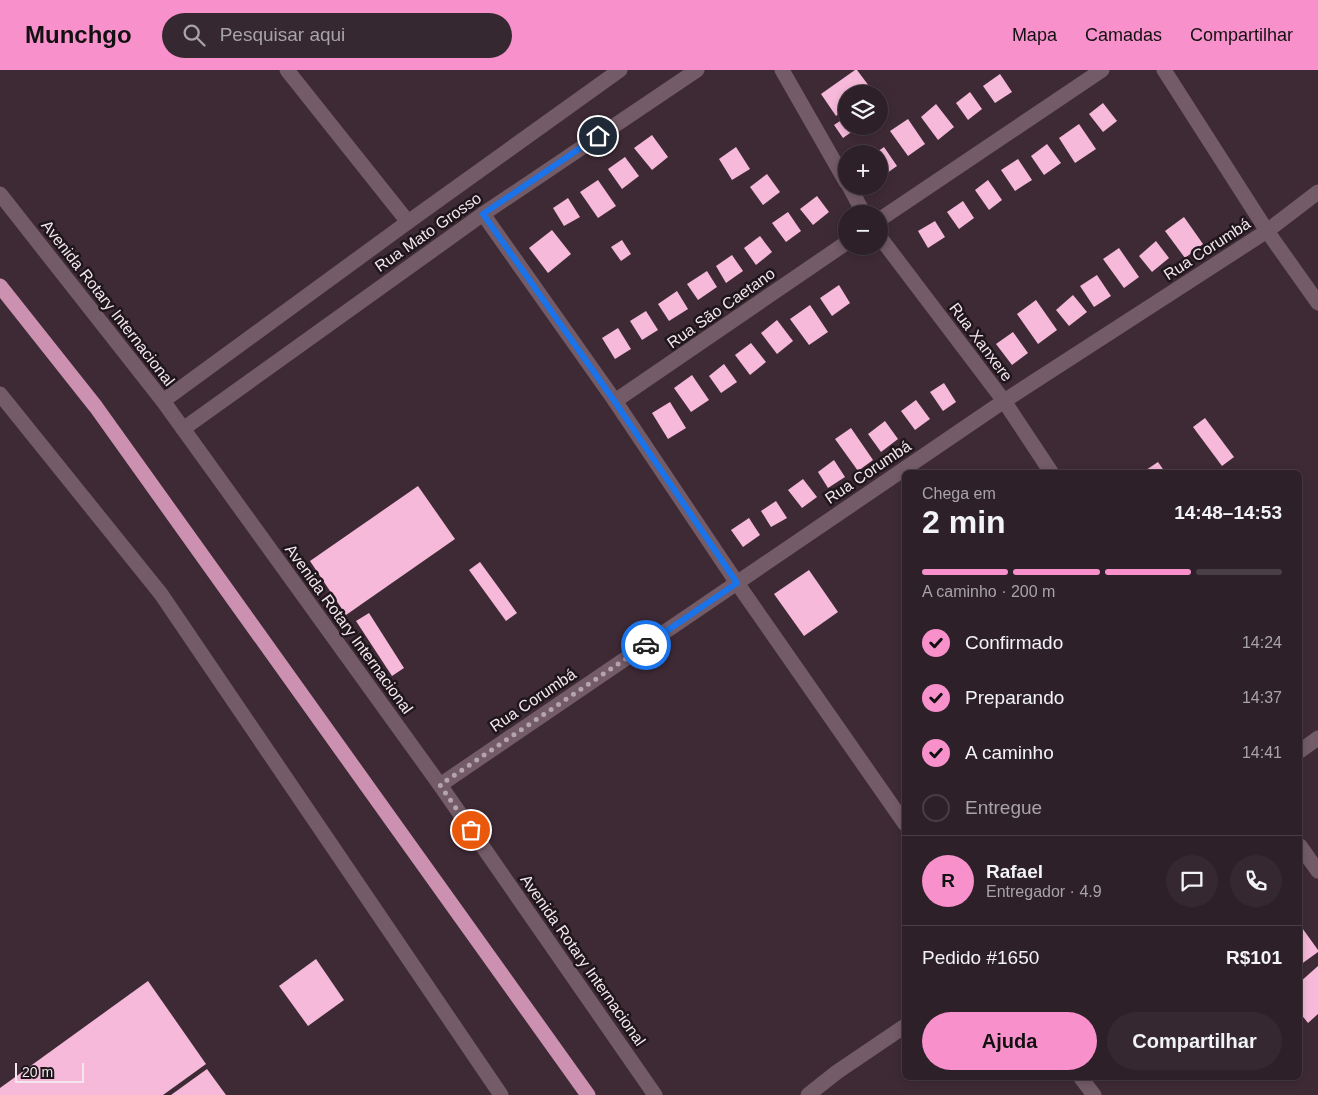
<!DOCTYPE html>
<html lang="pt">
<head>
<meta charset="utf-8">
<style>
  :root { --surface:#2e2028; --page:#362830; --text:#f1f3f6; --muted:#a7a3a8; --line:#493e45; --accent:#f890cc }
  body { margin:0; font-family:Arial,sans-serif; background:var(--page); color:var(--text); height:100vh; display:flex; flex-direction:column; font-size:19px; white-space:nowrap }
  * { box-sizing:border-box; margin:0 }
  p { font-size:16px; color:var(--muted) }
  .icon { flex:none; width:28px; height:28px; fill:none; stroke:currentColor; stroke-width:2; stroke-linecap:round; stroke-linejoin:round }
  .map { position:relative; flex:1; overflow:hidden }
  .side { position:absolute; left:902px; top:400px; width:400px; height:610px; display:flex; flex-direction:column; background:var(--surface); border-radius:8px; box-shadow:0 2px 8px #0003,0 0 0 1px var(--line) }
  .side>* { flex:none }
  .controls { position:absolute; left:838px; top:15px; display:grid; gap:10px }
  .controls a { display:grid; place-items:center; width:50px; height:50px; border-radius:50%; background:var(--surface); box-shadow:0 2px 8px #0003,0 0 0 1px var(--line); font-size:25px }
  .scale { position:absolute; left:15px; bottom:12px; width:69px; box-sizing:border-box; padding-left:5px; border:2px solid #f3e6ec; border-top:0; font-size:14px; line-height:18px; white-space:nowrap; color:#f3e6ec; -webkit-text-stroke:4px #1f161b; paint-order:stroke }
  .pin { position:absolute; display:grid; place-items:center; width:42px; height:42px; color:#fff; margin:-21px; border:2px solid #fff; border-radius:50%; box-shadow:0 1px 5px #0007 }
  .courier { position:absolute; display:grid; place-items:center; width:50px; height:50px; margin:-25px; border:4px solid #1a73e8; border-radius:50%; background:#fff; color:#222; box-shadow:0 1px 6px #0007 }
  .headline em { font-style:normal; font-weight:600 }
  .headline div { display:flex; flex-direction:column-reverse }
  .headline { display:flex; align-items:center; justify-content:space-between; height:85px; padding:0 20px }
  h1 { font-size:32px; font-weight:600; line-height:38px }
  .bar { display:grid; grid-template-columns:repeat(4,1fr); gap:8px 5px; align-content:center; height:60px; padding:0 20px }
  .bar i { height:6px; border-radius:4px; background:var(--line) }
  .bar .selected { background:var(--accent) }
  .bar p { grid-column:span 4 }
  .line { display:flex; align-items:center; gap:12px; padding:0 20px; border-top:1px solid var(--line) }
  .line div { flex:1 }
  .round { display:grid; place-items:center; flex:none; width:52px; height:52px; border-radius:26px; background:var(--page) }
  ol { padding:0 20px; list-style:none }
  li { display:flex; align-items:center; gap:15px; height:55px }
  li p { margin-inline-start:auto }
  li .icon { padding:5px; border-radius:50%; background:var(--accent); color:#111; stroke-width:4 }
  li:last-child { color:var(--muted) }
  li i { width:28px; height:28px; border:2px solid var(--line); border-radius:50% }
  .primary-button { display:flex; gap:10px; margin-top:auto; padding:10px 20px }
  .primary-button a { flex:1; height:58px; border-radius:30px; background:var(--accent); color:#111; font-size:20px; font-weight:600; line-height:58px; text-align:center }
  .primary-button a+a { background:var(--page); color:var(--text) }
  header { display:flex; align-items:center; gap:30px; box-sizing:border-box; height:70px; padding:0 25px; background:var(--accent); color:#111 }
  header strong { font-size:24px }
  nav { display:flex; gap:28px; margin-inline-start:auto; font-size:18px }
  .search { width:350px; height:45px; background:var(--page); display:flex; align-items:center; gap:12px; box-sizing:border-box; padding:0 18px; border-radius:28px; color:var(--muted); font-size:19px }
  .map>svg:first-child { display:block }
</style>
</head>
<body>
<header>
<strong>Munchgo</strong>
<div class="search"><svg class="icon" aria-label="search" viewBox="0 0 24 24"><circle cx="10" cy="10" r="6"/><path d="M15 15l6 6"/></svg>Pesquisar aqui</div>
<nav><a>Mapa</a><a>Camadas</a><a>Compartilhar</a></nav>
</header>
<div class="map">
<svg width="1318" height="1025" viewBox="0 0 1318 1025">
  <rect width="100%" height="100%" fill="#3e2a35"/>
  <g fill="#f6b9da">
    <path d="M855 0H857L872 20 867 24H846V38L836 46 821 24Z"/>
    <path d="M1000 4 1012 22 995 33 983 16Z"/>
    <path d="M970 22 982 39 968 50 956 33Z"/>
    <path d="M1103 33 1117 51 1103 62 1089 44Z"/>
    <path d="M936 34 954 57 938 70 921 47Z"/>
    <path d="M846 47V56H860L843 68 834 55Z"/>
    <path d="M908 49 925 74 908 86 890 61Z"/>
    <path d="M1079 54 1096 79 1075 93 1059 68Z"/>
    <path d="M652 65 668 87 652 100 634 78Z"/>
    <path d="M1047 74 1061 93 1044 105 1031 86Z"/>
    <path d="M736 77 750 99 732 110 719 89Z"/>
    <path d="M884 77 897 96 880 108 879 106V84H874Z"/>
    <path d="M625 87 639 106 622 119 608 99Z"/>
    <path d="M1018 89 1032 110 1015 121 1001 100Z"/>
    <path d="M767 104 780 122 763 135 750 117Z"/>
    <path d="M598 110 616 136 598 148 580 122Z"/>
    <path d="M988 110 1002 130 989 140 975 120Z"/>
    <path d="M817 126 829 142 813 155 800 139Z"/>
    <path d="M568 128 580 147 564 156 553 138Z"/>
    <path d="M963 131 974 148 959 159 947 142Z"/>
    <path d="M788 142 801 161 786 172 772 153Z"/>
    <path d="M1184 147 1203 174 1185 188 1165 161Z"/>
    <path d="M935 151 945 167 928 178 918 161Z"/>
    <path d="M552 160 571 184 548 203 529 178Z"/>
    <path d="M760 166 772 182 756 195 744 178Z"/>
    <path d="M622 170 631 184 621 191 611 177Z"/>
    <path d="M1156 171 1169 188 1152 202 1139 186Z"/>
    <path d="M1119 178 1139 207 1124 218 1103 189Z"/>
    <path d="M732 185 743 201 726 213 716 196Z"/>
    <path d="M707 201 717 217 698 230 687 214Z"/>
    <path d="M1097 205 1111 226 1094 237 1080 216Z"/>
    <path d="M839 215 850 233 832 246 820 228Z"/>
    <path d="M677 221 688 239 669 251 658 234Z"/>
    <path d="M1073 225 1087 242 1069 256 1056 240Z"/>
    <path d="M1036 230 1057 260 1038 274 1017 244Z"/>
    <path d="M810 235 828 262 809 275 790 249Z"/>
    <path d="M646 241 658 260 642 270 630 251Z"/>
    <path d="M777 250 793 271 777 284 761 263Z"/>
    <path d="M618 258 631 279 615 289 602 268Z"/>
    <path d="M1013 262 1028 283 1012 295 996 274Z"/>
    <path d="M751 273 766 292 750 305 735 285Z"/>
    <path d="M724 294 737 312 721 323 709 306Z"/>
    <path d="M692 305 709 330 691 342 674 318Z"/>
    <path d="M944 313 956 332 943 341 930 322Z"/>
    <path d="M916 330 930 349 915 360 901 341Z"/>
    <path d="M670 332 686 358 668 369 652 343Z"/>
    <path d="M1205 348 1234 387 1222 396 1193 357Z"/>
    <path d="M885 351 898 369 881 382 868 364Z"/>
    <path d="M851 358 873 390 858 401 835 369Z"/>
    <path d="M834 390 845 407 828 418 818 402Z"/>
    <path d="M1158 392 1165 402H1143Z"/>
    <path d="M803 409 817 427 802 438 788 420Z"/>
    <path d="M418 416 455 469 346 545 310 491Z"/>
    <path d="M776 431 787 448 771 457 761 441Z"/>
    <path d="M749 448 760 465 743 477 731 460Z"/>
    <path d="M480 492 517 543 506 551 469 500Z"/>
    <path d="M809 500 838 542 804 566 774 524Z"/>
    <path d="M369 543 404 598 392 606 356 551Z"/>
    <path d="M1300 855 1318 880V882L1300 895Z"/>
    <path d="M316 889 344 930 308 956 279 916Z"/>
    <path d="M1318 896V944L1308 953 1300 943V912Z"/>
    <path d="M148 911 206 994 163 1025H0V1018Z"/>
    <path d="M207 999 226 1025H171Z"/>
  </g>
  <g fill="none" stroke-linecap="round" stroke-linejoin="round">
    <g stroke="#735b67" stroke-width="15">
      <path d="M287 0 408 152"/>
      <path d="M782 0 846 112"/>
      <path d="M1164 0 1267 161 1318 233"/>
      <path d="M849 116 864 144"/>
      <path d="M0 124 163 331 440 715 655 1025"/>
      <path d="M483 144 615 331 737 513 905 754"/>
      <path d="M879 150 1102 0"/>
      <path d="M879 166 1004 331 1051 402"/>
      <path d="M0 324 161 524 501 1025"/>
      <path d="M163 331 408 152 620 0"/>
      <path d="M615 331 846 173"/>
      <path d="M183 359 483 144 697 0"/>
      <path d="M1300 681 1318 668"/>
      <path d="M440 715 1004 331 1267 161 1318 122"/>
      <path d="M1300 776 1318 801"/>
      <path d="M1081 1008 1094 1025"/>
      <path d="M808 1025 837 1002 905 956"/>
    </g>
    <path stroke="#cc91b1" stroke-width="15" d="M0 216 96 337 588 1025"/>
  </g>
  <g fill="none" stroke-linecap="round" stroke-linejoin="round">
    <path stroke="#b4a4ac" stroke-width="5" stroke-dasharray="0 9" d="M471 760 440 715 646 575"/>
    <path stroke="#1a73e8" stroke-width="6" d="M598 66 483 144 615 332 737 513 646 575"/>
  </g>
  <g text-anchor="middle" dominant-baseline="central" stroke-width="5" stroke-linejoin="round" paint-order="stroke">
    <g font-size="16" fill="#f3e6ec" stroke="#1f161b">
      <text transform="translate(428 162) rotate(-35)">Rua Mato Grosso</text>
      <text transform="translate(1207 179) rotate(-33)">Rua Corumbá</text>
      <text transform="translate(108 233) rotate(52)">Avenida Rotary Internacional</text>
      <text transform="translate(721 238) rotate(-35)">Rua São Caetano</text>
      <text transform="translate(981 272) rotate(53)">Rua Xanxere</text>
      <text transform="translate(868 402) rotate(-34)">Rua Corumbá</text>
      <text transform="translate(349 559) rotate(54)">Avenida Rotary Internacional</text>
      <text transform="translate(533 630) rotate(-34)">Rua Corumbá</text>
      <text transform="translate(583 890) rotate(55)">Avenida Rotary Internacional</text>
    </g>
  </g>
</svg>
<div class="controls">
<a><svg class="icon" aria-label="layers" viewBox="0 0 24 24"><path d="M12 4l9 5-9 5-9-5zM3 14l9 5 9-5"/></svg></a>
<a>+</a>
<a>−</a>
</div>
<div class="scale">20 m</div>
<div class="pin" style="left:471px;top:760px;background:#ea580c"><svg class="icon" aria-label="bag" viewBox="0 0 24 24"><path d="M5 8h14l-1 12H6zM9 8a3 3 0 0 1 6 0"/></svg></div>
<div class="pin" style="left:598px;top:66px;background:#1f2937"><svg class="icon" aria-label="home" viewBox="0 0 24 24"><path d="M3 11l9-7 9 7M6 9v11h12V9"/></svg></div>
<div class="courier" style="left:646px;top:575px"><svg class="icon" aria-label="car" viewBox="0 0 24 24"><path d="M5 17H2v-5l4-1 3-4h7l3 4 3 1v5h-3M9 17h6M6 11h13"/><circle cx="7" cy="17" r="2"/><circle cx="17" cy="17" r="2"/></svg></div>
<section class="side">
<div class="headline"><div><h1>2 min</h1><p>Chega em</p></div><em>14:48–14:53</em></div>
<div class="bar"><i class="selected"></i><i class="selected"></i><i class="selected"></i><i></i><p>A caminho · 200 m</p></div>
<ol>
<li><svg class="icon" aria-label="check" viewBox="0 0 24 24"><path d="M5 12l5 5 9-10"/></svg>Confirmado<p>14:24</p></li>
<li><svg class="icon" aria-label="check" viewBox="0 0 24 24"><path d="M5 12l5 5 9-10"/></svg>Preparando<p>14:37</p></li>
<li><svg class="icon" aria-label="check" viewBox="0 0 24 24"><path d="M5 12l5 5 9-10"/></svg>A caminho<p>14:41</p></li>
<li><i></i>Entregue</li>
</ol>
<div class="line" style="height:90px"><b class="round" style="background:var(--accent);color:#111">R</b><div><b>Rafael</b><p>Entregador · 4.9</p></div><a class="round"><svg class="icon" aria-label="chat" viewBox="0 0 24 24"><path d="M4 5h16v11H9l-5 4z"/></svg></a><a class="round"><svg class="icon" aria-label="phone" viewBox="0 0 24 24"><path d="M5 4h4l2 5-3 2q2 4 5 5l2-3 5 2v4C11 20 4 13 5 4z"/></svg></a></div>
<div class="line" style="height:65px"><div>Pedido #1650</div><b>R$101</b></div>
<div class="primary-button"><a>Ajuda</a><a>Compartilhar</a></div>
</section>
</div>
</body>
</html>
